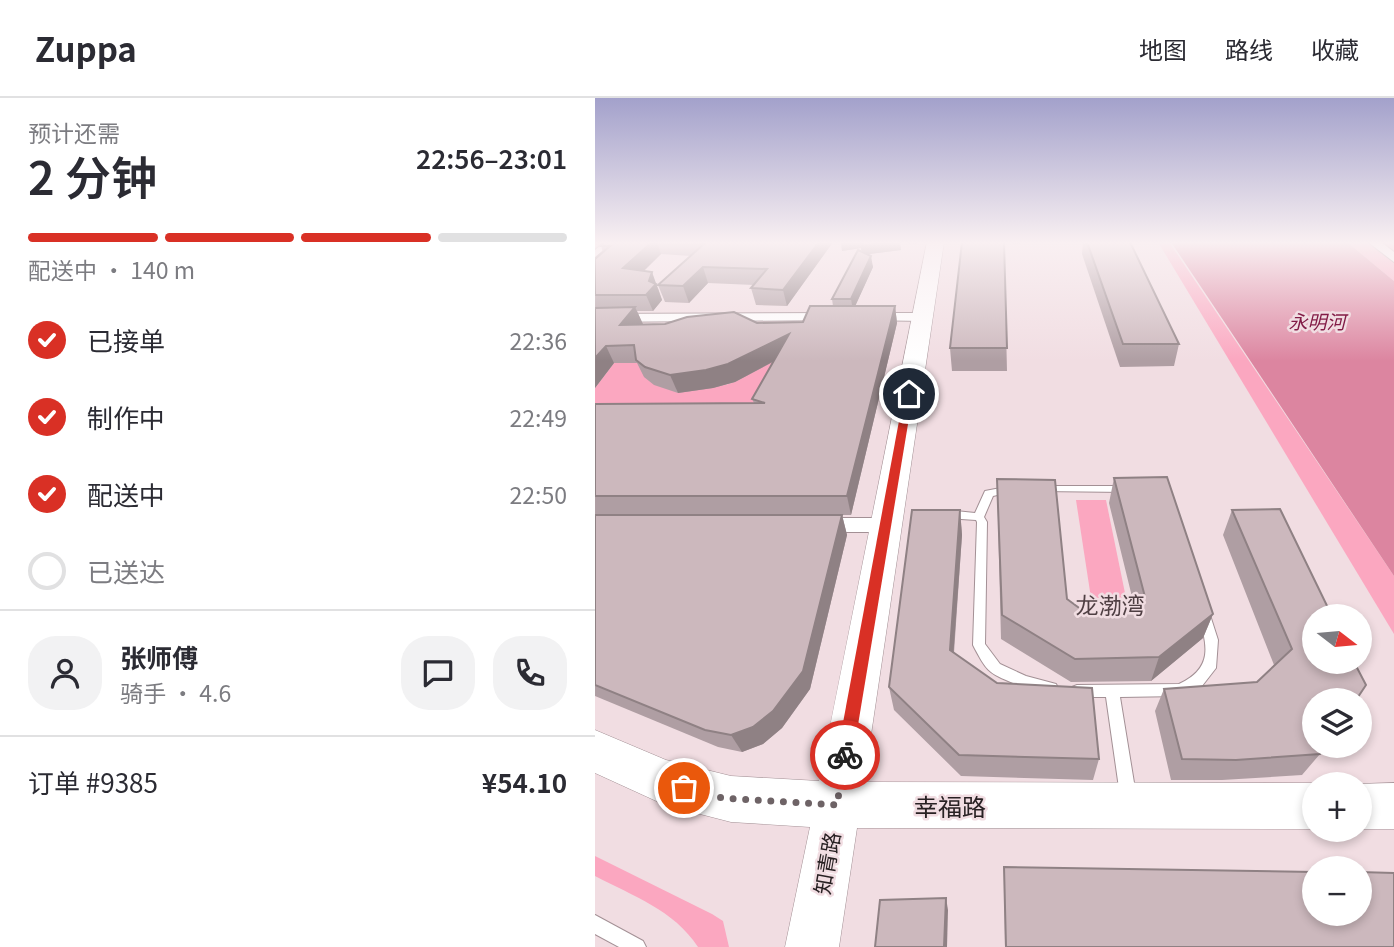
<!DOCTYPE html>
<html lang="zh">
<head>
<meta charset="utf-8">
<style>
  :root { --surface:#fff; --page:#f2f2f3; --text:#2b2b33; --muted:#7c7c81; --line:#e1e1e2; --accent:#d93025 }
  body { margin:0; font-family:Georgia,"Noto Sans SC",serif; background:var(--page); color:var(--text); height:100vh; display:flex; flex-direction:column; font-size:26px; white-space:nowrap }
  * { box-sizing:border-box; margin:0 }
  p { font-size:23px; color:var(--muted) }
  .icon { flex:none; width:38px; height:38px; fill:none; stroke:currentColor; stroke-width:2; stroke-linecap:round; stroke-linejoin:round }
  .map { position:relative; flex:1; overflow:hidden }
  .sheet { display:flex; flex-direction:column; background:var(--surface); width:595px }
  .sheet>* { flex:none }
  .needle { width:46px; rotate:106deg }
  .fabs { position:absolute; left:707px; top:506px; display:grid; gap:14px }
  .fabs a { display:grid; place-items:center; width:70px; height:70px; border-radius:50%; background:var(--surface); box-shadow:0 4px 10px #0003; font-size:35px }
  .pin { position:absolute; display:grid; place-items:center; width:60px; height:60px; color:#fff; margin:-30px; border:4px solid #fff; border-radius:50%; box-shadow:0 2px 7px #0007 }
  .courier { position:absolute; display:grid; place-items:center; width:70px; height:70px; margin:-35px; border:5px solid #d93025; border-radius:50%; background:#fff; color:#222; box-shadow:0 2px 9px #0007 }
  .head em { font-style:normal; font-weight:600 }
  .head div { display:flex; flex-direction:column-reverse }
  .head { display:flex; align-items:center; justify-content:space-between; height:119px; padding:0 28px }
  h1 { font-size:46px; font-weight:600; line-height:52px }
  .bar { display:grid; grid-template-columns:repeat(4,1fr); gap:10px 7px; align-content:center; height:84px; padding:0 28px }
  .bar i { height:9px; border-radius:5px; background:var(--line) }
  .bar .active { background:var(--accent) }
  .bar p { grid-column:span 4 }
  .line { display:flex; align-items:center; gap:18px; padding:0 28px; border-top:2px solid var(--line) }
  .line div { flex:1 }
  .round { display:grid; place-items:center; flex:none; width:74px; height:74px; border-radius:28px; background:var(--page) }
  ol { padding:0 28px; list-style:none }
  li { display:flex; align-items:center; gap:21px; height:77px }
  li p { margin-inline-start:auto }
  li .icon { padding:7px; border-radius:50%; background:var(--accent); color:#fff; stroke-width:4 }
  li:last-child { color:var(--muted) }
  li i { width:38px; height:38px; border:4px solid var(--line); border-radius:50% }
  header { display:flex; align-items:center; gap:42px; box-sizing:border-box; height:98px; padding:0 35px; background:var(--surface); border-bottom:2px solid var(--line) }
  header strong { font-size:33px }
  nav { display:flex; gap:38px; margin-inline-start:auto; font-size:24px }
  main { display:flex; flex:1; min-height:0 }
  .map>svg:first-child { display:block }
</style>
</head>
<body>
<header>
<strong>Zuppa</strong>
<nav><a>地图</a><a>路线</a><a>收藏</a></nav>
</header>
<main>
<section class="sheet">
<div class="head"><div><h1>2 分钟</h1><p>预计还需</p></div><em>22:56–23:01</em></div>
<div class="bar"><i class="active"></i><i class="active"></i><i class="active"></i><i></i><p>配送中 · 140 m</p></div>
<ol>
<li><svg class="icon" aria-label="check" viewBox="0 0 24 24"><path d="M5 12l5 5 9-10"/></svg>已接单<p>22:36</p></li>
<li><svg class="icon" aria-label="check" viewBox="0 0 24 24"><path d="M5 12l5 5 9-10"/></svg>制作中<p>22:49</p></li>
<li><svg class="icon" aria-label="check" viewBox="0 0 24 24"><path d="M5 12l5 5 9-10"/></svg>配送中<p>22:50</p></li>
<li><i></i>已送达</li>
</ol>
<div class="line" style="height:126px"><a class="round"><svg class="icon" aria-label="person" viewBox="0 0 24 24"><circle cx="12" cy="8" r="4"/><path d="M4 21q1-7 8-7t8 7"/></svg></a><div><b>张师傅</b><p>骑手 · 4.6</p></div><a class="round"><svg class="icon" aria-label="chat" viewBox="0 0 24 24"><path d="M4 5h16v11H9l-5 4z"/></svg></a><a class="round"><svg class="icon" aria-label="phone" viewBox="0 0 24 24"><path d="M5 4h4l2 5-3 2q2 4 5 5l2-3 5 2v4C11 20 4 13 5 4z"/></svg></a></div>
<div class="line" style="height:91px"><div>订单 #9385</div><b>¥54.10</b></div>
</section>
<div class="map">
<svg width="799" height="849" viewBox="0 0 799 849">
  <rect width="100%" height="100%" fill="#f1dde2"/>
  <g fill="#fba7c0">
    <path d="M563 144H574L799 478V536Z"/>
    <path d="M752 144H799V183Z"/>
    <path d="M168 264 192 265 165 317 0 325V290L19 265C30 265 43 263 53 265 104 277 118 310 168 264Z"/>
    <path d="M481 402H511L531 500H496Z"/>
    <path d="M0 758 117 816 128 823 134 849H103C79 812 38 798 0 778Z"/>
  </g>
  <path fill="#dc85a0" d="M576 144H752L799 183V478Z"/>
  <g fill="none" stroke-linecap="round" stroke-linejoin="round">
    <defs>
      <g id="service">
        <path d="M416 388 421 391 420 393 398 398 389 419 392 424 390 546 405 566 431 578 461 586 463 590 461 594C449 598 406 582 396 574 389 569 384 558 380 551L378 547 382 424 381 422 351 420 346 416 351 412 380 415 390 393Z"/>
        <path d="M449 388H531L536 391 531 394 445 393 444 391Z"/>
        <path d="M609 512 613 514 615 517 623 542 621 570 607 588 585 598 525 599 541 697 538 702 533 705 528 702 525 697 511 599H482L477 597 475 593 477 589 482 587 584 586C618 570 613 548 603 517L605 514Z"/>
        <path d="M0 817 48 843 51 849H24L0 836Z"/>
      </g>
      <path id="pedestrian" d="M9 144H18L0 159V152Z"/>
      <g id="minor">
        <path d="M773 144H786L799 154V164Z"/>
        <path d="M238 215 245 219 243 222 0 224V216Z"/>
        <path d="M274 215H328L335 219 328 223 269 222 267 219Z"/>
        <path d="M223 420H291L298 422 302 427 298 432 291 434H223L216 432 212 427 216 422Z"/>
      </g>
      <g id="secondary">
        <path d="M332 144H349L269 684 719 685 722 686H719V731L262 730 244 849H190L215 729 136 724 70 707 0 675V632L71 662 136 678 224 683Z"/>
        <path d="M799 685V731H765V686H762Z"/>
      </g>
    </defs>
    <use href="#service" stroke="#a39095" stroke-width="2"/>
    <use href="#pedestrian" stroke="#a39095" stroke-width="2"/>
    <use href="#minor" stroke="#a39095" stroke-width="2"/>
    <use href="#secondary" stroke="#a39095" stroke-width="1"/>
    <use href="#service" fill="#fff" fill-rule="evenodd"/>
    <use href="#pedestrian" fill="#fff" fill-rule="evenodd"/>
    <use href="#minor" fill="#fff" fill-rule="evenodd"/>
    <use href="#secondary" fill="#fff" fill-rule="evenodd"/>
  </g>
  <g fill="#af9ea3">
    <path d="M9 144H238L192 208 161 207 156 190 159 187 113 185 94 205 70 204 63 187 96 158 66 156 49 173 63 190 67 202 58 213H42L48 227 208 224 238 208 237 201 267 154 266 150 247 153 246 144H322V146L305 145 306 152 273 156 278 169 260 208H300L302 225 256 417H0V306L159 305 157 301 178 264 140 284 118 290 83 295 59 287 49 279 42 265H19L0 290V161L8 154 6 148Z"/>
    <path d="M367 144H425V146L409 145 412 273H357L355 250Z"/>
    <path d="M488 144H535L584 246 579 268 525 269 487 156Z"/>
    <path d="M519 380 618 516 608 540 556 583 476 584 406 541 402 381 472 501 491 515 537 514 540 511 514 405Z"/>
    <path d="M685 411 725 656 707 677 627 682H576L560 613 569 591 662 584 679 567 628 437 637 412Z"/>
    <path d="M365 412 367 437 359 555 504 661 498 682 366 678 299 612 294 589Z"/>
    <path d="M0 417H247L252 437 215 591 187 630 168 646 147 654 123 649 0 598Z"/>
    <path d="M409 769 799 849H410Z"/>
  </g>
  <g fill="#8f8184">
    <path d="M57 144H62L66 156 35 186 28 170Z"/>
    <path d="M224 144H238L192 208 188 192Z"/>
    <path d="M246 144H305L306 152 267 157 266 150 247 153Z"/>
    <path d="M276 158 278 169 258 213 256 201Z"/>
    <path d="M108 169 113 185 94 205 88 188Z"/>
    <path d="M57 174 67 202 58 213 51 197Z"/>
    <path d="M300 208 302 225 256 417 252 398Z"/>
    <path d="M40 209 48 226 25 227Z"/>
    <path d="M194 236 198 253 140 284 118 290 83 295 75 277Z"/>
    <path d="M11 248 19 265 0 290V260Z"/>
    <path d="M365 412 367 437 357 575 355 552Z"/>
    <path d="M247 417 252 437 215 591 187 630 168 646 147 654 136 637Z"/>
    <path d="M618 516 608 540 556 583 564 559Z"/>
    <path d="M351 800 353 812 352 849H349Z"/>
  </g>
  <g fill="#ccb8bd" stroke="#8f8184" stroke-width="2">
    <path d="M9 144H57L28 170 57 174 54 183 61 186 51 197H0V161L15 148H6Z"/>
    <path d="M103 144H224L188 192 156 190 172 171 108 169 88 188 63 187 110 145Z"/>
    <path d="M268 144H295L266 148Z"/>
    <path d="M367 144H409L412 250H355Z"/>
    <path d="M492 144H535L584 246H528Z"/>
    <path d="M263 152 276 158 256 201H237Z"/>
    <path d="M215 208H300L252 398H0V306L170 305 157 301 194 236 133 266 111 272 75 277 50 269 41 262 39 247 11 248 0 260V210L40 209 25 227 70 226 92 219 139 214 162 225 208 224Z"/>
    <path d="M572 379 618 516 564 559 480 561 407 517 402 381 460 382 472 501 491 515 537 514 550 499 519 380Z"/>
    <path d="M685 411 737 518H719V564H759L771 587 761 602H719V648H731L725 656 641 662 587 661 569 591 662 584 697 551 637 412Z"/>
    <path d="M317 412H365L355 552 402 585 497 590 504 661 364 657 294 589Z"/>
    <path d="M0 417H247L208 573 178 613 158 629 136 637 110 632 0 587Z"/>
    <path d="M409 769 719 774V816H765V774L799 775V849H411Z"/>
    <path d="M351 800 349 849H280L285 802Z"/>
  </g>
  <linearGradient id="sky" x2="0" y2="1"><stop stop-color="#a3a1cb"/><stop offset="0.55" stop-color="#f9f0f2"/><stop offset="1" stop-color="#f9f0f2" stop-opacity="0"/></linearGradient>
  <rect width="799" height="263" fill="url(#sky)"/>
  <path fill="#d93025" d="M314 294 318 296 258 657 256 662 250 665 245 662 242 657 309 296Z"/>
  <g fill="none" stroke-linecap="round" stroke-linejoin="round">
    <path stroke="#6e6366" stroke-width="7" stroke-dasharray="0 12.6" d="M89 690 127 700 242 707 250 657"/>
  </g>
  <g text-anchor="middle" dominant-baseline="central" stroke-width="5" stroke-linejoin="round" paint-order="stroke">
    <g font-size="19" font-style="italic" fill="#821b46" stroke="#f1dde2">
      <text x="722" y="222">永明河</text>
    </g>
    <g font-size="21" fill="#282123" stroke="#f1dde2">
      <text transform="translate(231 765) rotate(-80)">知青路</text>
    </g>
    <g font-size="23" fill="#4f3f43" stroke="#f1dde2">
      <text x="515" y="506">龙渤湾</text>
    </g>
    <g font-size="24" fill="#282123" stroke="#f1dde2">
      <text x="355" y="707">幸福路</text>
    </g>
  </g>
</svg>
<div class="fabs">
<a><svg class="needle" viewBox="-14 -14 28 28"><path d="M0-13l5 13h-10z" fill="#e53935"/><path d="M0 13l5-13h-10z" fill="#7c7c81"/></svg></a>
<a><svg class="icon" aria-label="layers" viewBox="0 0 24 24"><path d="M12 4l9 5-9 5-9-5zM3 14l9 5 9-5"/></svg></a>
<a>+</a>
<a>−</a>
</div>
<div class="pin" style="left:89px;top:690px;background:#ea580c"><svg class="icon" aria-label="bag" viewBox="0 0 24 24"><path d="M5 8h14l-1 12H6zM9 8a3 3 0 0 1 6 0"/></svg></div>
<div class="pin" style="left:314px;top:296px;background:#1f2937"><svg class="icon" aria-label="home" viewBox="0 0 24 24"><path d="M3 11l9-7 9 7M6 9v11h12V9"/></svg></div>
<div class="courier" style="left:250px;top:657px"><svg class="icon" aria-label="bike" viewBox="0 0 24 24"><circle cx="6" cy="16" r="4"/><circle cx="18" cy="16" r="4"/><path d="M6 16l4-8h5l3 8M10 8l3 8H6M13 5h3"/></svg></div>
</div>
</main>
</body>
</html>
